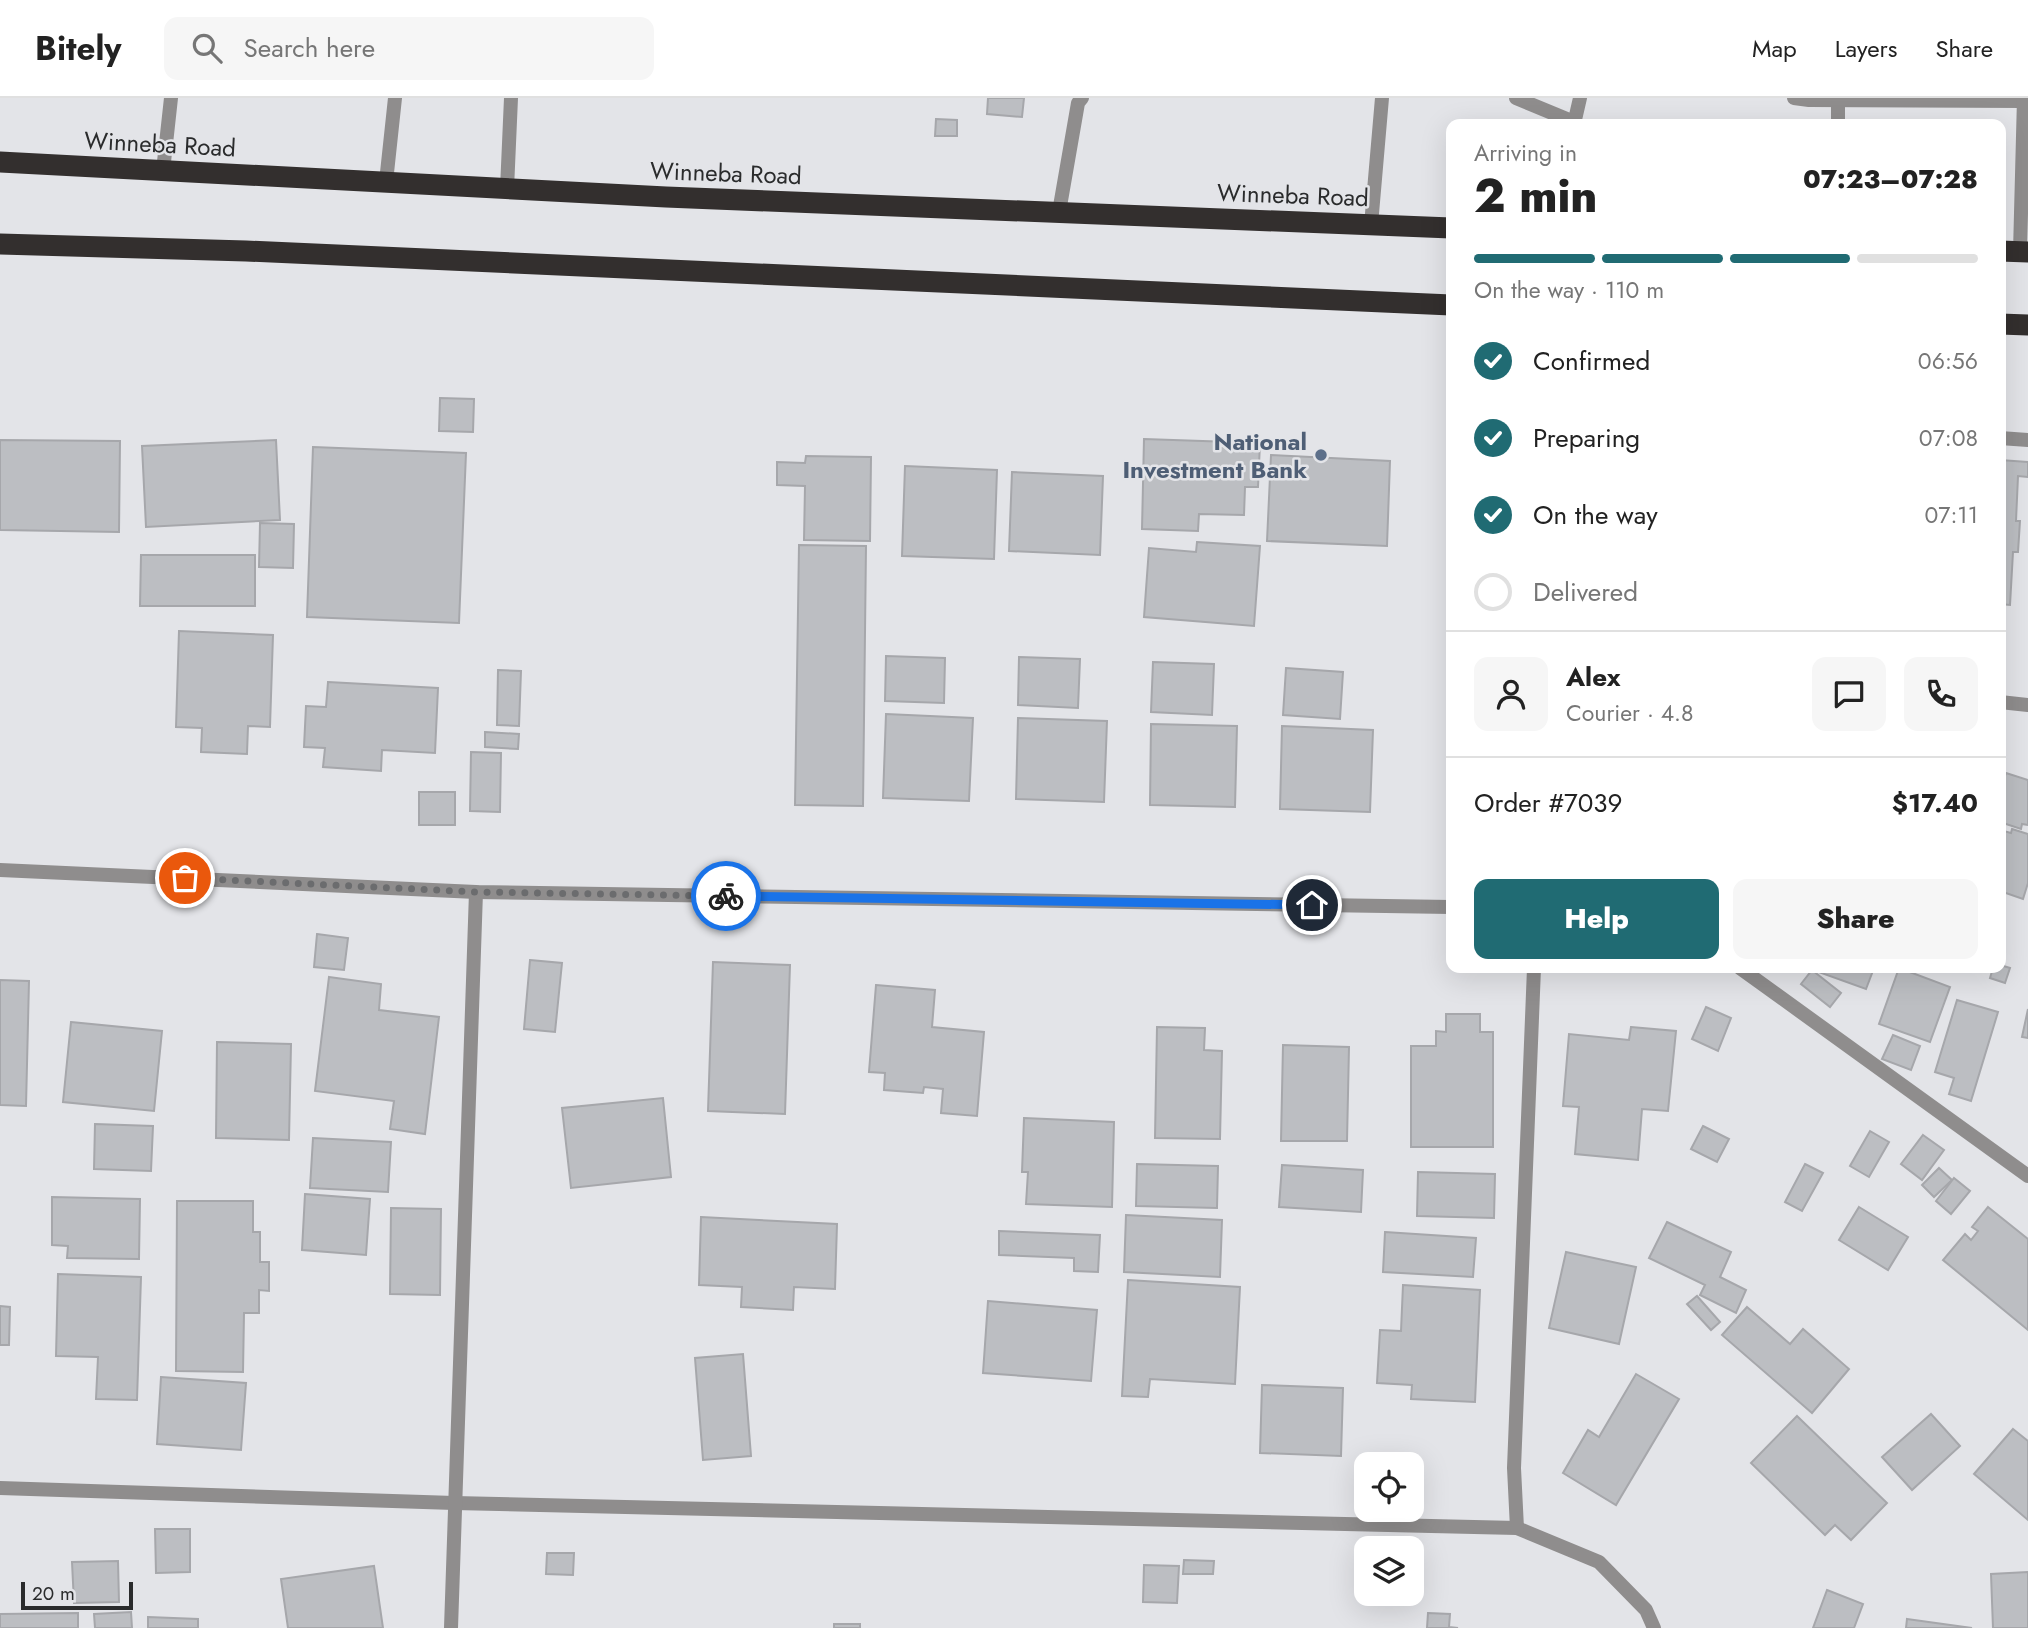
<!DOCTYPE html>
<html lang="en">
<head>
<meta charset="utf-8">
<style>
  :root { --surface:#fff; --page:#f6f6f6; --text:#222; --muted:#767676; --line:#e0e0e0; --accent:#206b73 }
  body { margin:0; font-family:Jost,sans-serif; background:var(--page); color:var(--text); height:100vh; display:flex; flex-direction:column; font-size:26px; white-space:nowrap }
  * { box-sizing:border-box; margin:0 }
  p { font-size:23px; color:var(--muted) }
  .icon { flex:none; width:38px; height:38px; fill:none; stroke:currentColor; stroke-width:2; stroke-linecap:round; stroke-linejoin:round }
  .map { position:relative; flex:1; overflow:hidden }
  .details { position:absolute; left:1446px; top:21px; width:560px; height:854px; display:flex; flex-direction:column; background:var(--surface); border-radius:14px; box-shadow:0 7px 28px #0002 }
  .details>* { flex:none }
  .fabs { position:absolute; left:1354px; top:1354px; display:grid; gap:14px }
  .fabs a { display:grid; place-items:center; width:70px; height:70px; border-radius:14px; background:var(--surface); box-shadow:0 7px 28px #0002; font-size:35px }
  .scale { position:absolute; left:21px; bottom:18px; width:112px; box-sizing:border-box; padding-left:7px; border:4px solid #2a2b2c; border-top:0; font-size:19px; line-height:24px; white-space:nowrap; color:#2a2b2c; -webkit-text-stroke:5px #e3e4e8; paint-order:stroke }
  .pin { position:absolute; display:grid; place-items:center; width:60px; height:60px; color:#fff; margin:-30px; border:4px solid #fff; border-radius:50%; box-shadow:0 2px 7px #0007 }
  .courier { position:absolute; display:grid; place-items:center; width:70px; height:70px; margin:-35px; border:5px solid #1a73e8; border-radius:50%; background:#fff; color:#222; box-shadow:0 2px 9px #0007 }
  .overview em { font-style:normal; font-weight:800 }
  .overview div { display:flex; flex-direction:column-reverse }
  .overview { display:flex; align-items:center; justify-content:space-between; height:119px; padding:0 28px }
  h1 { font-size:46px; font-weight:800; line-height:52px }
  .bar { display:grid; grid-template-columns:repeat(4,1fr); gap:10px 7px; align-content:center; height:84px; padding:0 28px }
  .bar i { height:9px; border-radius:5px; background:var(--line) }
  .bar .on { background:var(--accent) }
  .bar p { grid-column:span 4 }
  .line { display:flex; align-items:center; gap:18px; padding:0 28px; border-top:2px solid var(--line) }
  .line div { flex:1 }
  .round { display:grid; place-items:center; flex:none; width:74px; height:74px; border-radius:14px; background:var(--page) }
  ol { padding:0 28px; list-style:none }
  li { display:flex; align-items:center; gap:21px; height:77px }
  li p { margin-inline-start:auto }
  li .icon { padding:7px; border-radius:50%; background:var(--accent); color:#fff; stroke-width:4 }
  li:last-child { color:var(--muted) }
  li i { width:38px; height:38px; border:4px solid var(--line); border-radius:50% }
  .cta { display:flex; gap:14px; margin-top:auto; padding:14px 28px }
  .cta a { flex:1; height:80px; border-radius:14px; background:var(--accent); color:#fff; font-size:28px; font-weight:800; line-height:80px; text-align:center }
  .cta a+a { background:var(--page); color:var(--text) }
  header { display:flex; align-items:center; gap:42px; box-sizing:border-box; height:98px; padding:0 35px; background:var(--surface); border-bottom:2px solid var(--line) }
  header strong { font-size:33px }
  nav { display:flex; gap:38px; margin-inline-start:auto; font-size:24px }
  .search { width:490px; height:63px; background:var(--page); display:flex; align-items:center; gap:18px; box-sizing:border-box; padding:0 24px; border-radius:14px; color:var(--muted); font-size:26px }
  .map>svg:first-child { display:block }
</style>
</head>
<body>
<header>
<strong>Bitely</strong>
<div class="search"><svg class="icon" aria-label="search" viewBox="0 0 24 24"><circle cx="10" cy="10" r="6"/><path d="M15 15l6 6"/></svg>Search here</div>
<nav><a>Map</a><a>Layers</a><a>Share</a></nav>
</header>
<div class="map">
<svg width="2028" height="1530" viewBox="0 0 2028 1530">
  <rect width="100%" height="100%" fill="#e3e4e8"/>
  <g fill="#bcbec2" stroke="#a6a7ab" stroke-width="2">
    <path d="M988 0H1024L1022 19 987 16Z"/>
    <path d="M936 21 957 22V38H935Z"/>
    <path d="M440 300 474 301 473 334 439 333Z"/>
    <path d="M1144 341 1260 345 1258 389H1245L1244 417 1199 416 1198 433 1142 431Z"/>
    <path d="M0 342 120 343 119 434 0 432Z"/>
    <path d="M276 342 280 422 146 429 142 348Z"/>
    <path d="M313 349 466 355 459 525 307 519Z"/>
    <path d="M1271 357 1390 363 1387 448 1267 443Z"/>
    <path d="M806 358 871 359 870 443 804 442 805 388 777 387V364L805 365Z"/>
    <path d="M2000 362 2028 364V379L2018 378 2016 423H2020L2018 454H2013L2010 507 2000 506Z"/>
    <path d="M905 368 997 372 994 461 902 458Z"/>
    <path d="M1012 374 1103 378 1100 457 1009 453Z"/>
    <path d="M260 425 294 426 293 470 259 469Z"/>
    <path d="M1197 444 1260 448 1254 528 1144 519 1149 450 1196 454Z"/>
    <path d="M799 447 866 448 863 708 795 707Z"/>
    <path d="M141 457H255V508H140Z"/>
    <path d="M179 533 273 537 270 629 248 628 247 656 201 654 202 630 176 629Z"/>
    <path d="M886 558 945 560 944 605 885 603Z"/>
    <path d="M1019 559 1080 561 1078 610 1018 607Z"/>
    <path d="M1153 564 1214 566 1212 617 1151 614Z"/>
    <path d="M1286 570 1343 574 1340 621 1283 617Z"/>
    <path d="M498 572 521 573 519 628 497 627Z"/>
    <path d="M328 584 438 590 435 655 382 652 381 673 323 669 325 650 304 649 306 608 326 609Z"/>
    <path d="M886 616 973 620 969 703 883 700Z"/>
    <path d="M1018 620 1107 623 1104 704 1016 701Z"/>
    <path d="M1151 626 1237 628 1235 709 1150 707Z"/>
    <path d="M1282 628 1373 632 1370 714 1280 711Z"/>
    <path d="M485 634 519 636 518 651 485 649Z"/>
    <path d="M471 654 501 655 500 714 470 713Z"/>
    <path d="M2006 675 2028 682V727L2022 726 2021 731 2000 724V680L2004 681Z"/>
    <rect x="419" y="694" width="36" height="33"/>
    <path d="M2012 731 2028 736V785L2023 801 2000 793V732L2011 735Z"/>
    <path d="M317 836 348 840 344 872 314 869Z"/>
    <path d="M530 862 562 865 555 934 524 931Z"/>
    <path d="M713 864 790 867 785 1016 708 1013Z"/>
    <path d="M2000 867 2010 870 2005 885 1990 880 1993 870H2000Z"/>
    <path d="M1814 870H1874L1866 891 1813 872Z"/>
    <path d="M1899 870 1950 889 1930 944 1879 926Z"/>
    <path d="M1812 872 1841 895 1830 909 1801 886Z"/>
    <path d="M329 879 381 886 379 912 439 919 425 1036 390 1031 394 1003 315 993Z"/>
    <path d="M0 882 29 883 26 1008 0 1007Z"/>
    <path d="M876 887 935 892 932 929 984 934 977 1018 941 1015 943 991 924 989 923 995 884 992 885 975 869 974Z"/>
    <path d="M1957 902 1998 914 1971 1003 1949 996 1954 980 1935 974Z"/>
    <path d="M1706 909 1731 920 1718 953 1692 941Z"/>
    <path d="M2028 911V940L2022 939Z"/>
    <path d="M1446 916H1480V934H1493V1049H1411V948H1436V933L1446 934Z"/>
    <path d="M71 924 162 933 154 1013 63 1004Z"/>
    <path d="M1157 929 1205 930 1204 952 1222 953 1220 1041 1155 1040Z"/>
    <path d="M1631 929 1676 933 1668 1013 1642 1011 1638 1062 1575 1056 1579 1009 1563 1008 1569 936 1629 942Z"/>
    <path d="M1893 937 1920 948 1911 972 1882 961Z"/>
    <path d="M217 944 291 946 289 1042 216 1040Z"/>
    <path d="M1283 947 1349 949 1347 1043H1281Z"/>
    <path d="M663 1000 671 1079 571 1090 562 1010Z"/>
    <path d="M1024 1020 1114 1024 1112 1109 1026 1106 1028 1074H1022Z"/>
    <path d="M95 1026 153 1028 151 1073 94 1071Z"/>
    <path d="M1703 1028 1729 1041 1717 1064 1691 1051Z"/>
    <path d="M1870 1033 1889 1044 1869 1079 1850 1068Z"/>
    <path d="M1923 1037 1944 1052 1922 1082 1901 1066Z"/>
    <path d="M313 1040 391 1044 388 1094 310 1090Z"/>
    <path d="M1137 1066 1218 1068 1217 1110 1136 1108Z"/>
    <path d="M1805 1066 1823 1075 1802 1113 1785 1104Z"/>
    <path d="M1282 1067 1363 1072 1361 1114 1279 1109Z"/>
    <path d="M1939 1070 1952 1082 1934 1099 1922 1087Z"/>
    <path d="M1418 1074 1495 1076 1494 1120 1417 1118Z"/>
    <path d="M1954 1080 1970 1093 1951 1116 1936 1103Z"/>
    <path d="M305 1096 370 1101 366 1157 302 1152Z"/>
    <path d="M52 1099 140 1101 139 1161 67 1160 68 1148 52 1147Z"/>
    <path d="M177 1103H253V1134H260V1164H269V1193L259 1192V1215H244L243 1274 176 1273Z"/>
    <path d="M1859 1109 1908 1139 1888 1172 1839 1142Z"/>
    <path d="M1988 1109 2028 1141V1232L1943 1162 1965 1136 1971 1142 1978 1133 1972 1129Z"/>
    <path d="M391 1110 441 1111 440 1197 390 1196Z"/>
    <path d="M1126 1117 1222 1122 1220 1179 1124 1174Z"/>
    <path d="M701 1119 837 1126 835 1191 794 1189 793 1212 741 1209 742 1189 699 1187Z"/>
    <path d="M1667 1124 1731 1154 1720 1179 1746 1192 1736 1215 1700 1197 1705 1187 1649 1160Z"/>
    <path d="M999 1133 1100 1137 1098 1174 1074 1173V1160L999 1157Z"/>
    <path d="M1385 1134 1476 1140 1473 1179 1383 1174Z"/>
    <path d="M1566 1154 1636 1169 1619 1246 1549 1230Z"/>
    <path d="M58 1176 141 1179 137 1302 96 1301 98 1259 56 1258Z"/>
    <path d="M1128 1182 1240 1189 1235 1286 1150 1281 1148 1299 1122 1298Z"/>
    <path d="M1403 1187 1480 1192 1475 1304 1411 1301 1412 1287 1377 1285 1380 1232 1401 1233Z"/>
    <path d="M1697 1198 1720 1224 1711 1232 1687 1206Z"/>
    <path d="M988 1203 1097 1212 1091 1283 983 1275Z"/>
    <path d="M0 1208 10 1209 9 1247H0Z"/>
    <path d="M1747 1209 1790 1246 1803 1231 1849 1271 1812 1315 1722 1237Z"/>
    <path d="M743 1256 751 1358 703 1362 695 1260Z"/>
    <path d="M1636 1276 1679 1301 1616 1407 1563 1375 1588 1332 1599 1339Z"/>
    <path d="M161 1279 246 1285 241 1352 157 1346Z"/>
    <path d="M1262 1287 1343 1290 1341 1358 1260 1355Z"/>
    <path d="M1931 1316 1960 1348 1912 1392 1882 1359Z"/>
    <path d="M1797 1318 1887 1405 1851 1442 1835 1427 1825 1437 1751 1365Z"/>
    <path d="M2013 1331 2028 1343V1422L1974 1376Z"/>
    <path d="M155 1431H190V1474L156 1475Z"/>
    <path d="M547 1455H574L573 1477 546 1476Z"/>
    <path d="M1184 1462 1214 1463 1213 1476H1183Z"/>
    <path d="M118 1463 119 1504 74 1505 72 1464Z"/>
    <path d="M1144 1467 1179 1468 1177 1505 1143 1504Z"/>
    <path d="M374 1468 383 1530H288L281 1481Z"/>
    <path d="M2028 1474V1530H1993L1991 1476Z"/>
    <path d="M1827 1492 1863 1506 1854 1530H1813Z"/>
    <path d="M131 1514 132 1530H95L94 1516Z"/>
    <path d="M78 1515V1530H0V1516Z"/>
    <path d="M1428 1515 1450 1516 1449 1529 1458 1530H1427Z"/>
    <path d="M148 1519 198 1521V1530H148Z"/>
    <path d="M1907 1521 1972 1530H1906Z"/>
    <rect x="834" y="1526" width="26" height="4"/>
  </g>
  <g fill="none" stroke-linecap="round" stroke-linejoin="round">
    <g stroke="#8f8d8d" stroke-width="14">
      <path d="M1516 0 1574 24"/>
      <path d="M1794 0 1809 2 2023 3"/>
      <path d="M1838 2V26"/>
      <path d="M1574 26 1580 0"/>
      <path d="M386 84 395 0"/>
      <path d="M507 91 511 0"/>
      <path d="M1059 114 1078 5 1082 0"/>
      <path d="M1371 127 1382 0"/>
      <path d="M2000 340 2028 342"/>
    </g>
    <g stroke="#8f8d8d" stroke-width="14">
      <path d="M163 73 171 0"/>
      <path d="M2020 154 2024 0"/>
      <path d="M2000 604 2028 607"/>
      <path d="M0 772 476 794 1451 809"/>
      <path d="M1740 870 2028 1078"/>
      <path d="M0 1390 454 1405 1517 1430 1599 1464 1646 1512 1654 1530"/>
      <path d="M1517 1430 1514 1370 1534 870"/>
      <path d="M451 1530 476 794"/>
    </g>
    <g stroke="#332f2e" stroke-width="21">
      <path d="M0 64 666 99 1451 130"/>
      <path d="M0 146 246 153 1451 207"/>
      <path d="M2000 153 2028 154"/>
      <path d="M2000 226 2028 227"/>
    </g>
  </g>
  <g fill="none" stroke-linecap="round" stroke-linejoin="round">
    <path stroke="#6b6c6e" stroke-width="7" stroke-dasharray="0 12.6" d="M185 780 477 794 726 798"/>
    <path stroke="#1a73e8" stroke-width="9" d="M726 798 1312 807"/>
  </g>
  <circle fill="#5c6f8a" stroke="#e3e4e8" stroke-width="2.5" cx="1321" cy="357" r="7"/>
  <g text-anchor="middle" dominant-baseline="central" stroke-width="5" stroke-linejoin="round" paint-order="stroke">
    <g font-size="24" fill="#2a2b2c" stroke="#e3e4e8">
      <text transform="translate(160 46) rotate(3)">Winneba Road</text>
      <text transform="translate(726 75) rotate(2)">Winneba Road</text>
      <text transform="translate(1293 97) rotate(2)">Winneba Road</text>
    </g>
    <g font-size="24" font-weight="bold" fill="#4e5e75" stroke="#e3e4e8" text-anchor="end">
      <text x="1307" y="343">National<tspan x="1307" dy="28">Investment Bank</tspan></text>
    </g>
  </g>
</svg>
<div class="fabs">
<a><svg class="icon" aria-label="locate" viewBox="0 0 24 24"><circle cx="12" cy="12" r="6"/><path d="M12 2v4M12 18v4M2 12h4M18 12h4"/></svg></a>
<a><svg class="icon" aria-label="layers" viewBox="0 0 24 24"><path d="M12 4l9 5-9 5-9-5zM3 14l9 5 9-5"/></svg></a>
</div>
<div class="scale">20 m</div>
<div class="pin" style="left:185px;top:780px;background:#ea580c"><svg class="icon" aria-label="bag" viewBox="0 0 24 24"><path d="M5 8h14l-1 12H6zM9 8a3 3 0 0 1 6 0"/></svg></div>
<div class="pin" style="left:1312px;top:807px;background:#1f2937"><svg class="icon" aria-label="home" viewBox="0 0 24 24"><path d="M3 11l9-7 9 7M6 9v11h12V9"/></svg></div>
<div class="courier" style="left:726px;top:798px"><svg class="icon" aria-label="bike" viewBox="0 0 24 24"><circle cx="6" cy="16" r="4"/><circle cx="18" cy="16" r="4"/><path d="M6 16l4-8h5l3 8M10 8l3 8H6M13 5h3"/></svg></div>
<section class="details">
<div class="overview"><div><h1>2 min</h1><p>Arriving in</p></div><em>07:23–07:28</em></div>
<div class="bar"><i class="on"></i><i class="on"></i><i class="on"></i><i></i><p>On the way · 110 m</p></div>
<ol>
<li><svg class="icon" aria-label="check" viewBox="0 0 24 24"><path d="M5 12l5 5 9-10"/></svg>Confirmed<p>06:56</p></li>
<li><svg class="icon" aria-label="check" viewBox="0 0 24 24"><path d="M5 12l5 5 9-10"/></svg>Preparing<p>07:08</p></li>
<li><svg class="icon" aria-label="check" viewBox="0 0 24 24"><path d="M5 12l5 5 9-10"/></svg>On the way<p>07:11</p></li>
<li><i></i>Delivered</li>
</ol>
<div class="line" style="height:126px"><a class="round"><svg class="icon" aria-label="person" viewBox="0 0 24 24"><circle cx="12" cy="8" r="4"/><path d="M4 21q1-7 8-7t8 7"/></svg></a><div><b>Alex</b><p>Courier · 4.8</p></div><a class="round"><svg class="icon" aria-label="chat" viewBox="0 0 24 24"><path d="M4 5h16v11H9l-5 4z"/></svg></a><a class="round"><svg class="icon" aria-label="phone" viewBox="0 0 24 24"><path d="M5 4h4l2 5-3 2q2 4 5 5l2-3 5 2v4C11 20 4 13 5 4z"/></svg></a></div>
<div class="line" style="height:91px"><div>Order #7039</div><b>$17.40</b></div>
<div class="cta"><a>Help</a><a>Share</a></div>
</section>
</div>
</body>
</html>
